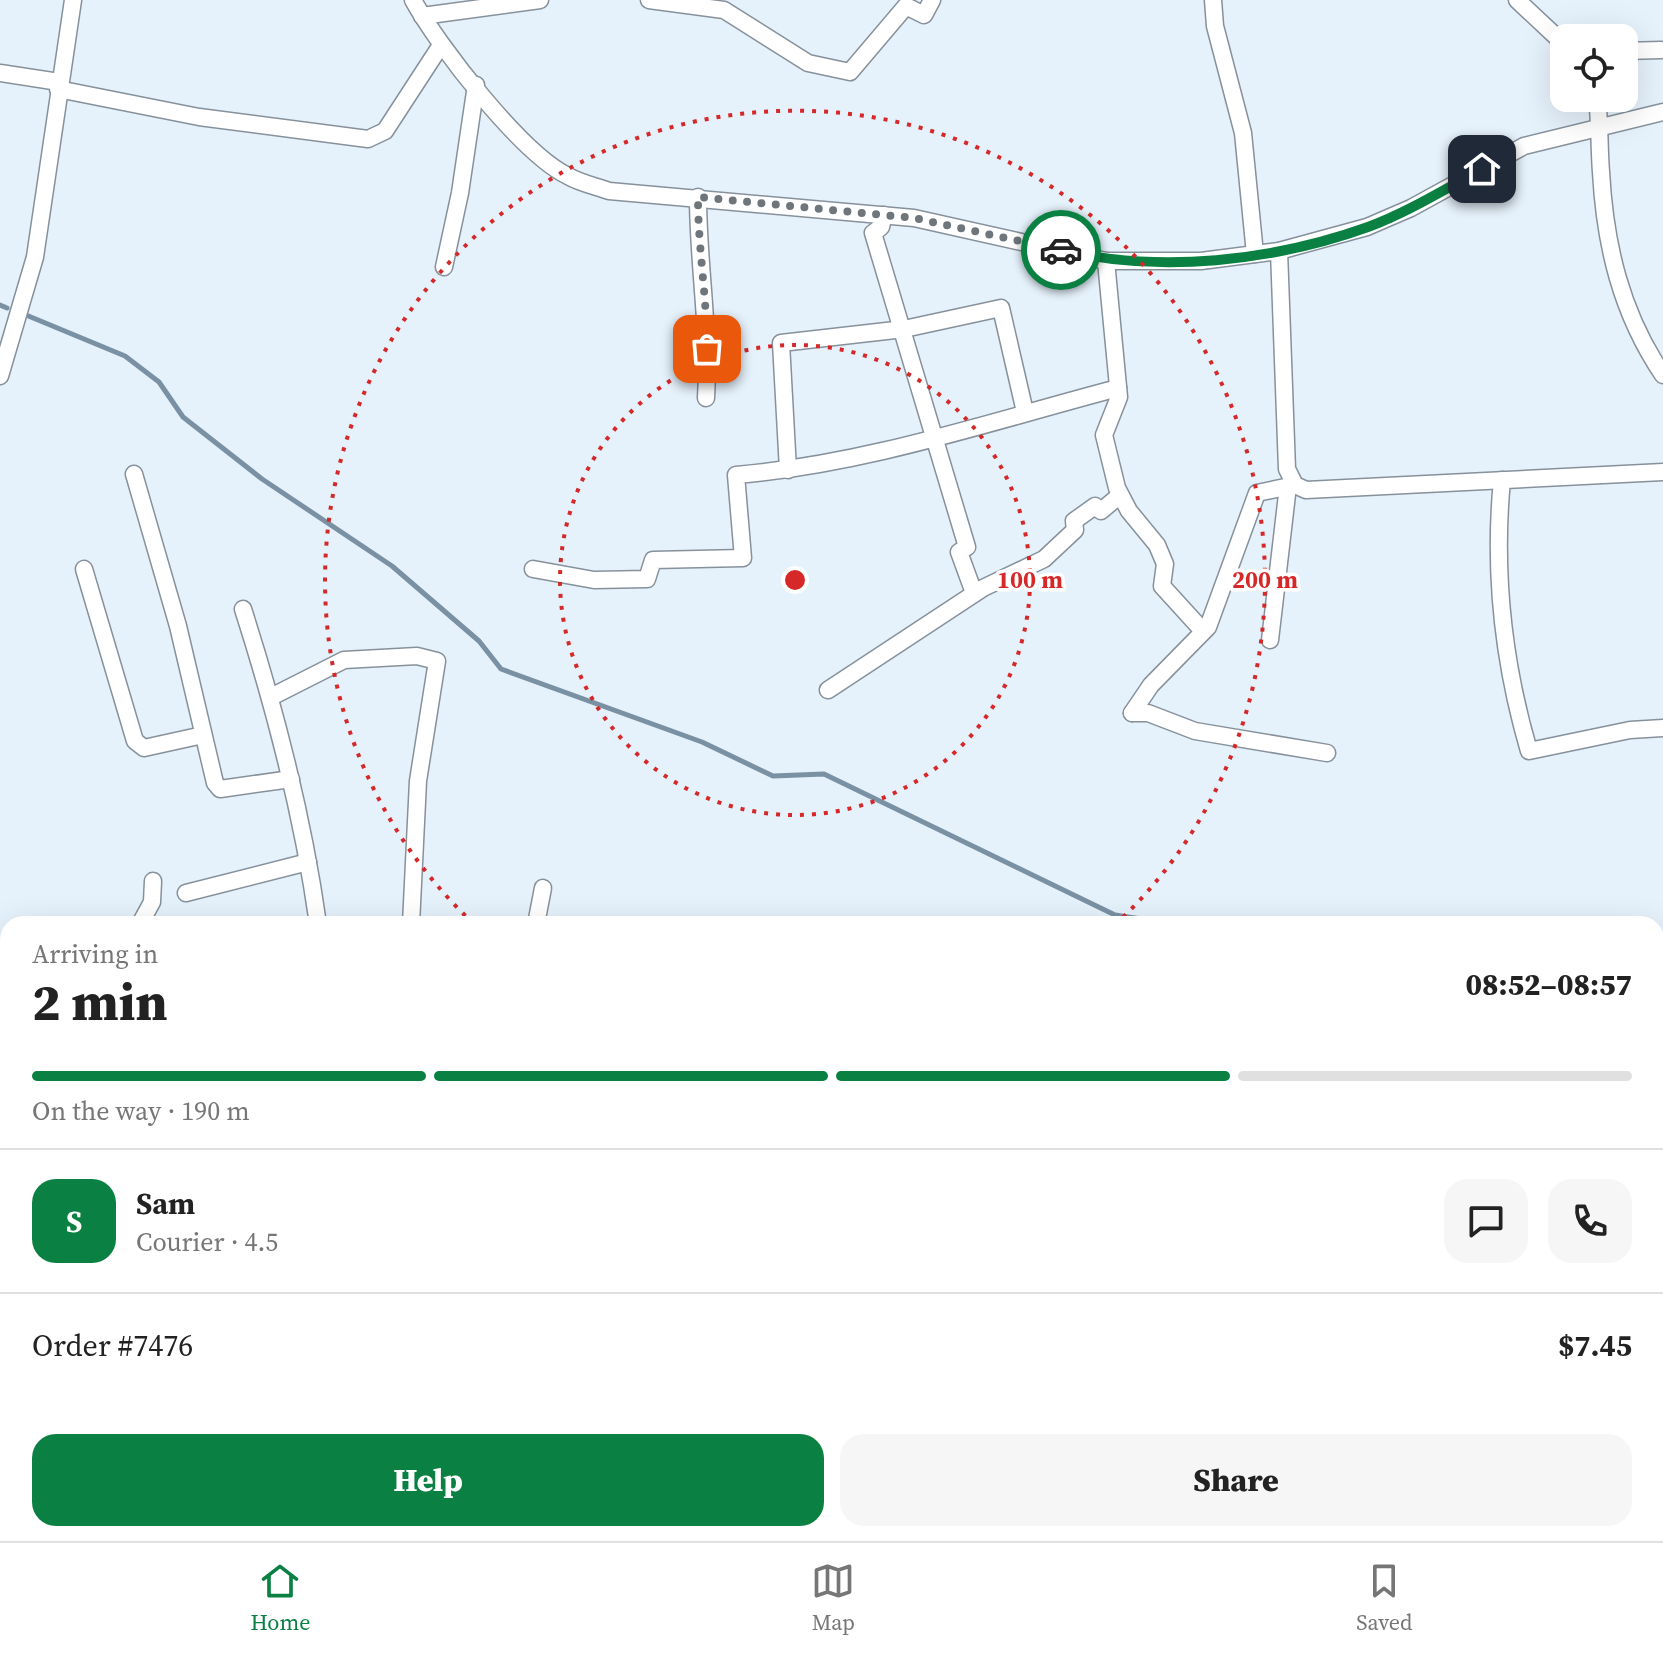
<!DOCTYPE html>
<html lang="en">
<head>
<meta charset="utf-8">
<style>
  :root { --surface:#fff; --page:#f6f6f6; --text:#222; --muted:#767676; --line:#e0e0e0; --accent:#0b8043 }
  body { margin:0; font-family:"Source Serif 4",serif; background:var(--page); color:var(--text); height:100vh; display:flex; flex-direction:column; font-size:30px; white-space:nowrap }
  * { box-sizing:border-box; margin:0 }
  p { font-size:26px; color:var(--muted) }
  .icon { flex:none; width:44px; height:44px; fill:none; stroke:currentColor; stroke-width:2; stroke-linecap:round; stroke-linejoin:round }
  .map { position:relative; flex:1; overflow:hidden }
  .sheet { position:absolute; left:0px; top:916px; width:1664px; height:626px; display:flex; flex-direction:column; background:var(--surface); border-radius:24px 24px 0 0; box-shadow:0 8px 32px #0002 }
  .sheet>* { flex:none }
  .controls { position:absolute; left:1550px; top:24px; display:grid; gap:16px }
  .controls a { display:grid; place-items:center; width:88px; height:88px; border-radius:16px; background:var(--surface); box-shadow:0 8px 32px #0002; font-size:40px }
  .pin { position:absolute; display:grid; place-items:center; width:68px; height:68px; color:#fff; margin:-34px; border-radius:16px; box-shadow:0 4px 12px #0006 }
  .courier { position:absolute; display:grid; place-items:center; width:80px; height:80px; margin:-40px; border:6px solid #0b8043; border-radius:50%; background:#fff; color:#222; box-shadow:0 2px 10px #0007 }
  .summary em { font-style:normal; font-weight:800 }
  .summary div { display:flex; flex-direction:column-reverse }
  .summary { display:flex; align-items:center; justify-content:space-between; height:136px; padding:0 32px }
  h1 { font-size:52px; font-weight:800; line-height:60px }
  .bar { display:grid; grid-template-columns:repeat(4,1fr); gap:12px 8px; align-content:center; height:96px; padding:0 32px }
  .bar i { height:10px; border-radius:6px; background:var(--line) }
  .bar .on { background:var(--accent) }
  .bar p { grid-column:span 4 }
  .line { display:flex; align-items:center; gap:20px; padding:0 32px; border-top:2px solid var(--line) }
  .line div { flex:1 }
  .round { display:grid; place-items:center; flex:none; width:84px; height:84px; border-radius:24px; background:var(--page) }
  .primary-button { display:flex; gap:16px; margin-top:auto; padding:16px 32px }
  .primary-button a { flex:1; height:92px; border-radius:24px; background:var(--accent); color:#fff; font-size:32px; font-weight:800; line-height:92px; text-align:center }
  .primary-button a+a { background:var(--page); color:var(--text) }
  .menu { display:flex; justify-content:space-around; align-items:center; height:112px; border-top:2px solid var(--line); background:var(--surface); font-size:22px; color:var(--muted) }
  .menu a { display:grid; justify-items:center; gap:4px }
  .menu .on { color:var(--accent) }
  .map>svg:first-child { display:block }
</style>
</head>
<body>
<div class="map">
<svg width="1663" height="1541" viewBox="0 0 1663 1541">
  <rect width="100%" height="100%" fill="#e5f1fb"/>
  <path fill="#d4e6f6" d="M1663 1380V1444L1656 1434V1382Z"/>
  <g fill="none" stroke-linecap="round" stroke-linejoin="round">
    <g stroke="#7a91a4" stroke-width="5">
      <path d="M0 305 7 308"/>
      <path d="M26 315 125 356 159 382 183 417 262 479 392 566 479 641 501 669 702 742 773 776 824 774 1115 915 1174 924"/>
      <path d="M1656 1098 1663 1101"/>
    </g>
    <defs>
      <g id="minor">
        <path d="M413 0C438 46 522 154 568 176 580 183 595 186 609 191L914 218 1106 261H1201L1279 251 1367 227 1411 208 1524 146 1663 112"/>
        <path d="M649 0 724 10 808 63 850 72 906 6 924 15 932 0"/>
        <path d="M1213 0 1215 26 1243 133 1255 254"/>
        <path d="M1517 0 1564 44"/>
        <path d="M422 16 540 0"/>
        <path d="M1624 51 1661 50"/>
        <path d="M0 73 59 82"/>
        <path d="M58 89 199 117 368 139 385 131 441 45"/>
        <path d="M1597 98C1600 122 1599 147 1601 172 1605 245 1621 313 1663 375"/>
        <path d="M698 197C698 264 710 330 706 398"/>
        <path d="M884 215 881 227 873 233 967 547 959 552 974 593"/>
        <path d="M1279 251 1287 469 1295 485 1306 490 1663 472"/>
        <path d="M1106 261 1119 397 1104 435 1117 488 1129 511 1157 545 1165 564 1162 586 1203 631"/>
        <path d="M444 267 460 193 476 85"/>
        <path d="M0 376 35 257 73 0"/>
        <path d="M788 470 781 343 904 329 1001 308 1025 412"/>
        <path d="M134 474 178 626 215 783 220 789 291 779"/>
        <path d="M1502 480C1493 573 1503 662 1529 751L1630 730 1663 728"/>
        <path d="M84 569 135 741 144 748 203 735"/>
        <path d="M533 569 594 580 647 579 653 560 743 558 736 475C867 464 992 421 1118 388"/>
        <path d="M243 609C276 712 303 817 318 924"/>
        <path d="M1270 640 1288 486"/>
        <path d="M828 690 983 588 1044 559 1075 530 1074 521 1095 506 1101 511 1120 495"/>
        <path d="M271 697 344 660 417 656 437 661 418 781 411 924"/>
        <path d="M1132 713 1151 685 1208 627 1257 493 1295 485"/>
        <path d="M1132 713H1148L1195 731 1327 753"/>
        <path d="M186 893 308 862"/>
        <path d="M140 924 152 902 153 881"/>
        <path d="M536 924 543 888"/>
        <path d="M0 1063 8 1062"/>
        <path d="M1656 1198 1663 1201"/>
        <path d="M0 1265 8 1264"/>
        <path d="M0 1428H8"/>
        <path d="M1656 1443 1663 1453"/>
        <path d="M217 1534 218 1541"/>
        <path d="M528 1534 534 1541"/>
        <path d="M919 1534 925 1541"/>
        <path d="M1110 1534 1114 1541"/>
        <path d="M0 1539 14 1534"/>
        <path d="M317 1541 375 1534"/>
        <path d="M1173 1541 1196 1534"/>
      </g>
    </defs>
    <use href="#minor" stroke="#86919b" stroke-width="19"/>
    <use href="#minor" stroke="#fff" stroke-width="16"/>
  </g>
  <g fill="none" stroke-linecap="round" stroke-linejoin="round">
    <path stroke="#6e767c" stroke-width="8" stroke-dasharray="0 14.4" d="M707 349C707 298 698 248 698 197L914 218 1061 250"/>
    <path stroke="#0b8043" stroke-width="10" d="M1061 250C1160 274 1273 261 1368 227 1408 212 1445 189 1482 169"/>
  </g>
  <g fill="none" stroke="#d62828" stroke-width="4" stroke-dasharray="4 8">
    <circle cx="795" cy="580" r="235"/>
    <path d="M474 924A470 470 0 1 1 1116 924"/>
  </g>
  <circle cx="795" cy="580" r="12" fill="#d62828" stroke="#fff" stroke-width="4"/>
  <g font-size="24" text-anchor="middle" font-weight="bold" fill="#d62828" stroke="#fff" stroke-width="7" stroke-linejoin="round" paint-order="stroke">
    <text x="1030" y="588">100 m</text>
    <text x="1265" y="588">200 m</text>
  </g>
</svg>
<div class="controls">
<a><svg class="icon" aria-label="locate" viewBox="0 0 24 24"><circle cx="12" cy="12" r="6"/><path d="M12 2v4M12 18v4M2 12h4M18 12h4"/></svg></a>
</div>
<div class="pin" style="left:707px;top:349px;background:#ea580c"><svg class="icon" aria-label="bag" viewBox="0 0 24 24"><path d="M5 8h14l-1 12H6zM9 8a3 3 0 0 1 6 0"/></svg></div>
<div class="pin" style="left:1482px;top:169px;background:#1f2937"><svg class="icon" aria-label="home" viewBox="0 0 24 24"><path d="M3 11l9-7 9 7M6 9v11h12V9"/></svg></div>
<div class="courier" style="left:1061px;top:250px"><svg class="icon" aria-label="car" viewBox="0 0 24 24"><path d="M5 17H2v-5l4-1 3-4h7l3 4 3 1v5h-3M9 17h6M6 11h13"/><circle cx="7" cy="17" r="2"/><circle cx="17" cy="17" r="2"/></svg></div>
<section class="sheet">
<div class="summary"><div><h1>2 min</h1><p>Arriving in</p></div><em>08:52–08:57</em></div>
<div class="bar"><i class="on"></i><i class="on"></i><i class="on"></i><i></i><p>On the way · 190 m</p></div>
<div class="line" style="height:144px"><b class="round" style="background:var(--accent);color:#fff">S</b><div><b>Sam</b><p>Courier · 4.5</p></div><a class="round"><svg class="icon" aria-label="chat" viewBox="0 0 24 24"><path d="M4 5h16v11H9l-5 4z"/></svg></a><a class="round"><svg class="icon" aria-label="phone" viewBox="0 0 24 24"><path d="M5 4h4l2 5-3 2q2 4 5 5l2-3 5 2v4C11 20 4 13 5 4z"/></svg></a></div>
<div class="line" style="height:104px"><div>Order #7476</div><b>$7.45</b></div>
<div class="primary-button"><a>Help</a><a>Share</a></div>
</section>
</div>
<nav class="menu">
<a class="on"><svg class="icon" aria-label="home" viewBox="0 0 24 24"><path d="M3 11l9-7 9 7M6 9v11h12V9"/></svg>Home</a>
<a><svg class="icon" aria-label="map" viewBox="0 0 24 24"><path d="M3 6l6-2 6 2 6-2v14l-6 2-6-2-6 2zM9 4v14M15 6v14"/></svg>Map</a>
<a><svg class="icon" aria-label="saved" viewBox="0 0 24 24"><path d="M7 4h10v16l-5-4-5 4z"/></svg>Saved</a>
</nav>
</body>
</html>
